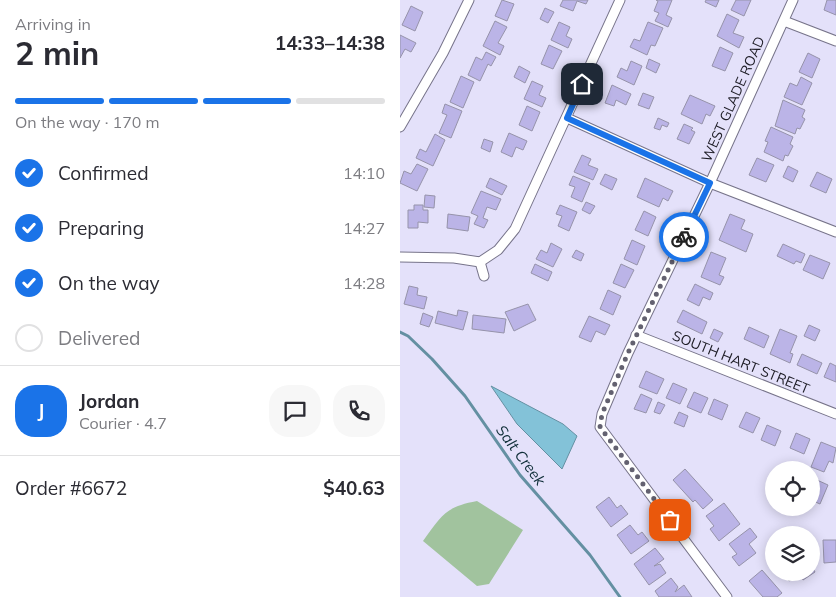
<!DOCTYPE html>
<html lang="en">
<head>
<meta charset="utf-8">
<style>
  :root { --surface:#fff; --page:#f7f7f7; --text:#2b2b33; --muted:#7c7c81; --line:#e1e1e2; --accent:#1a73e8 }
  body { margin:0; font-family:Mulish,sans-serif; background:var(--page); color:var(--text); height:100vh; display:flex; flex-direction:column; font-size:19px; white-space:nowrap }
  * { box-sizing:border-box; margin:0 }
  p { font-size:16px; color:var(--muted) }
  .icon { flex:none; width:28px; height:28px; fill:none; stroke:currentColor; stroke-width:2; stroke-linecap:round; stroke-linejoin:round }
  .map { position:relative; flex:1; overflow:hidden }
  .panel { display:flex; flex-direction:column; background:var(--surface); width:400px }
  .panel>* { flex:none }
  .fabs { position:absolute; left:365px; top:461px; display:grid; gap:10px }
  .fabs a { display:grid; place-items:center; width:55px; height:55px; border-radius:50%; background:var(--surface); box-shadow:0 2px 12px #0003; font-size:25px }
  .pin { position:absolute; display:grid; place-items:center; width:42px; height:42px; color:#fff; margin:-21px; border-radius:10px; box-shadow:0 2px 8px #0006 }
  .courier { position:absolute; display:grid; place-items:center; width:50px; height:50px; margin:-25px; border:4px solid #1a73e8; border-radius:50%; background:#fff; color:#222; box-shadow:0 1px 6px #0007 }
  .headline em { font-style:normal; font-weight:700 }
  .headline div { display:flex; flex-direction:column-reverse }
  .headline { display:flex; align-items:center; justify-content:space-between; height:85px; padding:0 15px }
  h1 { font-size:32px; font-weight:700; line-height:38px }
  .bar { display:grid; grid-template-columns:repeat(4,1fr); gap:8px 5px; align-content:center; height:60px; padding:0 15px }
  .bar i { height:6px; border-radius:4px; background:var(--line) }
  .bar .selected { background:var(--accent) }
  .bar p { grid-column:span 4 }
  .line { display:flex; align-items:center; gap:12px; padding:0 15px; border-top:1px solid var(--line) }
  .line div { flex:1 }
  .round { display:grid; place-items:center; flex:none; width:52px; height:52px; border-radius:20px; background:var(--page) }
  ol { padding:0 15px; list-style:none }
  li { display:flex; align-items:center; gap:15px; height:55px }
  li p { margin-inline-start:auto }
  li .icon { padding:5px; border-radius:50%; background:var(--accent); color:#fff; stroke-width:4 }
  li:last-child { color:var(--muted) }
  li i { width:28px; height:28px; border:2px solid var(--line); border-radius:50% }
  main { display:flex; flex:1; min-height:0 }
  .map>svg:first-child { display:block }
</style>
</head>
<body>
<main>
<section class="panel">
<div class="headline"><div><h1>2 min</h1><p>Arriving in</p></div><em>14:33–14:38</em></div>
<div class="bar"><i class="selected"></i><i class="selected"></i><i class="selected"></i><i></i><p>On the way · 170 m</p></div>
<ol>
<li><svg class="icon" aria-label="check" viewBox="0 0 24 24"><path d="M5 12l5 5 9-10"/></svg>Confirmed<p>14:10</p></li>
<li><svg class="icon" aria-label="check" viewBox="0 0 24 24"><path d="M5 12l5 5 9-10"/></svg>Preparing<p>14:27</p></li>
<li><svg class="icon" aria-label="check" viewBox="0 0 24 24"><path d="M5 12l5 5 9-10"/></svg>On the way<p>14:28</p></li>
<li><i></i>Delivered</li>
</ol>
<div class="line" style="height:90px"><b class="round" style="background:var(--accent);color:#fff">J</b><div><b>Jordan</b><p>Courier · 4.7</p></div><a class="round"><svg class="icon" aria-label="chat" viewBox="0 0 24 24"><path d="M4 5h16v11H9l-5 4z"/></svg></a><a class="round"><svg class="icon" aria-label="phone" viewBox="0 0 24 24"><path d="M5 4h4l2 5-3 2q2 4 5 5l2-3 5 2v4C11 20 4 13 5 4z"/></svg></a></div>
<div class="line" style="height:65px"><div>Order #6672</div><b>$40.63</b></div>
</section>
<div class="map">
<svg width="436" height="597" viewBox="0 0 436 597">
  <rect width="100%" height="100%" fill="#e4e1fa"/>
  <path fill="#a1c39e" d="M77 501 123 530 89 584 77 586 23 541C42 515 45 507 77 501Z"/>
  <path fill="#83c2d8" stroke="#6490a2" d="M91 386 163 424 177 436 162 469 117 424Z"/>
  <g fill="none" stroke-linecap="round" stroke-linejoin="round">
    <path stroke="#6490a2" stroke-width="3" d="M0 332 8 336 32 359 65 396 120 475 190 555 220 597"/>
  </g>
  <g fill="#bbb4e7" stroke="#9693aa">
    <path d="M102 0 114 4 107 21 95 16Z"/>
    <path d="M163 0H188L186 4 177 1 173 11 160 6Z"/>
    <path d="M256 0H272L266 15 272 18 268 27 255 21 259 13 254 11 258 1Z"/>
    <path d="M306 0H319L316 7 305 2Z"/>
    <path d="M336 0H351L344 16 331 10Z"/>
    <path d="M427 0H436V15L424 10Z"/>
    <path d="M11 6 23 12 15 31 2 25Z"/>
    <path d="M145 8 154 12 148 23 140 19Z"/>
    <path d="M327 14 339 20 333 33 344 37 339 48 317 36Z"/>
    <path d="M95 21 107 27 98 43 104 46 100 55 83 46Z"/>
    <path d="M159 22 170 27 166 36 172 39 168 48 151 40Z"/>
    <path d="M248 22 263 28 255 46 251 45 247 55 230 47 234 39 240 41Z"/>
    <path d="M0 35 16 43 11 52 5 49 0 58Z"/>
    <path d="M149 45 162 51 153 69 141 64Z"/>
    <path d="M320 47 333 53 325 71 312 66Z"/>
    <path d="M86 52 96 57 91 66 88 64 80 81 68 75 76 57 82 60Z"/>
    <path d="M408 53 420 59 412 78 399 72Z"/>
    <path d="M249 59 260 64 256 73 246 68Z"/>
    <path d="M231 61 242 66 234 85 217 77 221 68 227 71Z"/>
    <path d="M119 66 130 72 125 83 114 77Z"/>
    <path d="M61 76 74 82 63 108 50 102Z"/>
    <path d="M401 77 412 83 402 105 384 97 390 83 397 86Z"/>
    <path d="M132 81 143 86 139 95 146 98 142 107 124 99Z"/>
    <path d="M212 85 231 94 226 105 216 100 214 106 205 103Z"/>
    <path d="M243 93 254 97 249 109 238 105Z"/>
    <path d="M290 95 315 106 310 116 306 114 302 124 281 114Z"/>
    <path d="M383 100 405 110 402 117 405 119 400 129 397 128 395 134 375 126Z"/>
    <path d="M45 104 62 111 51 138 39 133 47 115 42 113Z"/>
    <path d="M127 106 140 112 132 131 119 125Z"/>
    <path d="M258 118 269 123 267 127 262 125 260 130 254 128Z"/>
    <path d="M284 124 293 128 291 130 295 132 289 144 277 139Z"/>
    <path d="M371 127 393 137 390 144 393 146 388 156 385 155 383 161 364 152 368 142 365 141Z"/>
    <path d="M109 133 127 141 123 150 116 147 112 157 101 152Z"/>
    <path d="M35 134 45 140 33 166 16 158 20 149 26 152Z"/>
    <path d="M84 139 93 142 90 152 81 148Z"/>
    <path d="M182 155 191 159 188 165 198 169 193 180 174 172Z"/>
    <path d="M357 158 374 165 366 182 349 175Z"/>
    <path d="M17 164 28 169 17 191 0 183 4 171 11 174Z"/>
    <path d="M388 166 398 171 393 182 383 177Z"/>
    <path d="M417 172 432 179 426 193 410 186Z"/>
    <path d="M205 174 217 179 212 190 200 184Z"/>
    <path d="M173 176 190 183 182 202 171 197 175 187 169 185Z"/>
    <path d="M90 178 107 186 102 195 86 187Z"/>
    <path d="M245 178 273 191 268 201 263 198 259 207 237 197Z"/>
    <path d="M81 191 101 199 96 210 87 207 83 218 88 220 84 228 74 224 78 216 71 213Z"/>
    <path d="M25 195 35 196 34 208 24 207Z"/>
    <path d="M186 202 195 206 190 214 182 210Z"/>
    <path d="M14 205H23V210H28V223L18 222V228H8V210H14Z"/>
    <path d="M160 205 177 212 169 231 158 226 162 216 156 214Z"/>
    <path d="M244 211 256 217 248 236 235 230Z"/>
    <path d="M48 214 70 217 68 231 47 228Z"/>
    <path d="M330 214 345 220 341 229 353 234 346 252 319 240Z"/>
    <path d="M232 240 245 246 237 265 224 259Z"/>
    <path d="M151 243 162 249 153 267 136 259 141 250 147 253Z"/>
    <path d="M383 244 405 254 401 263 396 261 394 264 377 256Z"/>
    <path d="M176 250 184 254 181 261 172 257Z"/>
    <path d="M311 252 326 258 319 275 324 277 320 285 301 277Z"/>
    <path d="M410 255 430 263 423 279 403 270Z"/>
    <path d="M135 264 152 272 148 281 131 273Z"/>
    <path d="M221 264 234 270 225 288 213 283Z"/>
    <path d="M295 284 313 293 310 300 303 297 299 306 287 300Z"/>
    <path d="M9 286 18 288 17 295 27 297 24 309 4 304Z"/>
    <path d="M208 290 221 296 213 315 200 309Z"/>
    <path d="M128 304 136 320 114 331 105 312Z"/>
    <path d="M58 310 68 312 63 330 35 323 38 311 57 316Z"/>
    <path d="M283 310 307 322 302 334 277 322Z"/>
    <path d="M23 313 33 317 29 327 20 324Z"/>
    <path d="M73 315 106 319 104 333 72 329Z"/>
    <path d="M189 316 210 325 205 335 196 331 191 342 179 337Z"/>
    <path d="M409 325 420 330 415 341 404 336Z"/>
    <path d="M349 327 369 336 364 348 344 339Z"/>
    <path d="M314 329 323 333 318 342 310 338Z"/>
    <path d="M380 329 397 336 390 353 393 354 390 363 370 354Z"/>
    <path d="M402 354 422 363 417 374 397 365Z"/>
    <path d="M430 363 436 366V382L424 377Z"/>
    <path d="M246 371 264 379 257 394 239 387Z"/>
    <path d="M273 383 287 389 280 404 266 398Z"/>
    <path d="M294 392 308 398 301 413 287 407Z"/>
    <path d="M241 394 252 399 246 413 234 409Z"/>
    <path d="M314 399 328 405 322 420 308 414Z"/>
    <path d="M258 402 265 405 260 414 254 412Z"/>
    <path d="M279 412 288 416 284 427 274 423Z"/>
    <path d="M346 412 360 418 353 433 339 427Z"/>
    <path d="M367 425 381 431 375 446 361 440Z"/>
    <path d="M396 433 410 439 404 454 390 448Z"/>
    <path d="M421 442 436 448 433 463 429 461 424 472 411 467Z"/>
    <path d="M285 469 313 500 303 509 295 500 293 502 273 480Z"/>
    <path d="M417 480 428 485 420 504 411 500V493Z"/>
    <path d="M209 497 217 508 221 505 228 514 211 527 196 507Z"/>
    <path d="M324 503 340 524 319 541 310 529 314 526 306 516Z"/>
    <path d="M230 525 238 535 242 532 249 541 231 554 217 535Z"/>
    <path d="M350 528 357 537 349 544 356 553 339 566 332 557 337 554 329 544Z"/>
    <path d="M423 540H436V562L424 563Z"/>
    <path d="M255 548 264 559 254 566 260 564 266 573 249 585 234 564Z"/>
    <path d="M411 565 415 572 403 580 399 572H411Z"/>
    <path d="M362 570 382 593 377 597H363L349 581Z"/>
    <path d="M384 572H397L399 575 389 581Z"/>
    <path d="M271 578 278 587 275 592 284 585 292 597H259L255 591Z"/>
  </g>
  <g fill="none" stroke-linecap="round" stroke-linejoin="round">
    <defs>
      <g id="minor">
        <path d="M384 21 436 41"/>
        <path d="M167 118 310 183 436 232"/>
        <path d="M0 127 43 53 69 0"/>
        <path d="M0 257 54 258 80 262 98 250 115 229 220 0"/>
        <path d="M80 262 84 276"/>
        <path d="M236 335 436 414"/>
        <path d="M327 597 200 427 202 414 228 353 310 183 393 0"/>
      </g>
    </defs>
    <use href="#minor" stroke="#77748a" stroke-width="11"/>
    <use href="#minor" stroke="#fff" stroke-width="9"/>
  </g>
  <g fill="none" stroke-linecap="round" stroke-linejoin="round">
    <path stroke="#636170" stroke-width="5" stroke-dasharray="0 9" d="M270 520 200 427 202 414 228 353 284 237"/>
    <path stroke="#1a73e8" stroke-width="6" d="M182 84 167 118 310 183 284 237"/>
  </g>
  <g text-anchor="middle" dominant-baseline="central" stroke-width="4.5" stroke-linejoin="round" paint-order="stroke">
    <g font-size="14" fill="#1d1c25" stroke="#e4e1fa">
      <text transform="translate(333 99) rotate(-66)">WEST GLADE ROAD</text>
      <text transform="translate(341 362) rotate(22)">SOUTH HART STREET</text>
    </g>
    <g font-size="15" font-style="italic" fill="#0f2e38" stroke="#e4e1fa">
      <text transform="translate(121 455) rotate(53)">Salt Creek</text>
    </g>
  </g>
</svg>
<div class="fabs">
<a><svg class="icon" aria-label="locate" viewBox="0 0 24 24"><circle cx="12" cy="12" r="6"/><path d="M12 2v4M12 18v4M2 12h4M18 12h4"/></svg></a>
<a><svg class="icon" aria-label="layers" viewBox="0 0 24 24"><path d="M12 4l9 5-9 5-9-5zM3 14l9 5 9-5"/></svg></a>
</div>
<div class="pin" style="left:270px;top:520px;background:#ea580c"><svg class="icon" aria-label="bag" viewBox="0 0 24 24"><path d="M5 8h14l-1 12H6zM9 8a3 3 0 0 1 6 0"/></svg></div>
<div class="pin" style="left:182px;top:84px;background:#1f2937"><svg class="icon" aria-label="home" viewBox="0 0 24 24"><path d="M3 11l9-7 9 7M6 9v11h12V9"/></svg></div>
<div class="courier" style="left:284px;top:237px"><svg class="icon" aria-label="bike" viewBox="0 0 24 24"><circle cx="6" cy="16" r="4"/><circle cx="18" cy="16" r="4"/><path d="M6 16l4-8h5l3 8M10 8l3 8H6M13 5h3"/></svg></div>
</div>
</main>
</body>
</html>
